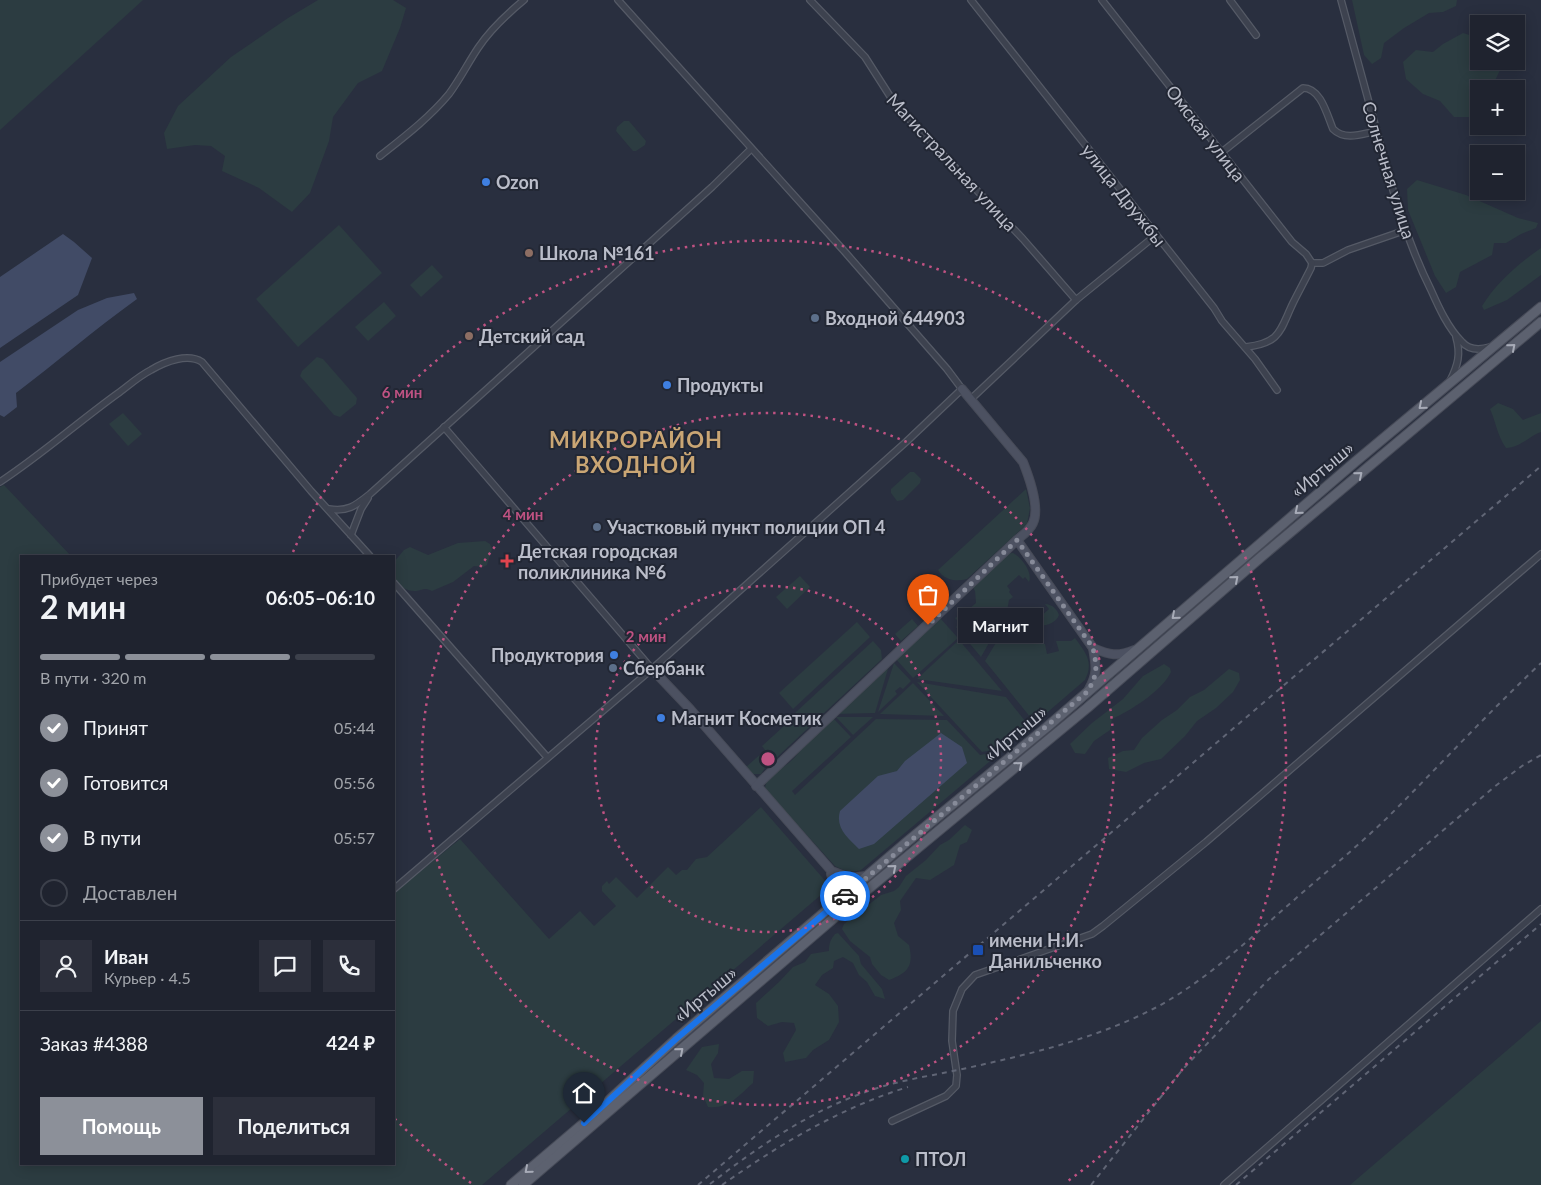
<!DOCTYPE html>
<html lang="ru">
<head>
<meta charset="utf-8">
<style>
  :root { --surface:#1f232f; --page:#2c2f3b; --text:#f1f3f6; --muted:#a1a4aa; --line:#3c404b; --accent:#8c9099 }
  body { margin:0; font-family:Lato,sans-serif; background:var(--page); color:var(--text); height:100vh; display:flex; flex-direction:column; font-size:19px; white-space:nowrap }
  * { box-sizing:border-box; margin:0 }
  p { font-size:16px; color:var(--muted) }
  .icon { flex:none; width:28px; height:28px; fill:none; stroke:currentColor; stroke-width:2; stroke-linecap:round; stroke-linejoin:round }
  .map { position:relative; flex:1; overflow:hidden }
  .side { position:absolute; left:20px; top:555px; width:375px; height:610px; display:flex; flex-direction:column; background:var(--surface); border-radius:0px; box-shadow:0 2px 12px #0003,0 0 0 1px var(--line) }
  .side>* { flex:none }
  .tools { position:absolute; left:1470px; top:15px; display:grid; gap:10px }
  .tools a { display:grid; place-items:center; width:55px; height:55px; border-radius:0px; background:var(--surface); box-shadow:0 2px 12px #0003,0 0 0 1px var(--line); font-size:25px }
  .pin { position:absolute; display:grid; place-items:center; width:42px; height:42px; color:#fff; margin:-51px -21px; border-radius:50% 50% 50% 0; rotate:-45deg; box-shadow:0 0 5px #0007 }
  .pin .icon { rotate:45deg }
  .courier { position:absolute; display:grid; place-items:center; width:50px; height:50px; margin:-25px; border:4px solid #1a73e8; border-radius:50%; background:#fff; color:#222; box-shadow:0 1px 6px #0007 }
  .bubble { position:absolute; height:35px; border-radius:0px; background:var(--surface); box-shadow:0 2px 12px #0003,0 0 0 1px var(--line); font-size:16px; font-weight:700; line-height:35px; text-align:center }
  .summary em { font-style:normal; font-weight:700 }
  .summary div { display:flex; flex-direction:column-reverse }
  .summary { display:flex; align-items:center; justify-content:space-between; height:85px; padding:0 20px }
  h1 { font-size:32px; font-weight:700; line-height:38px }
  .bar { display:grid; grid-template-columns:repeat(4,1fr); gap:8px 5px; align-content:center; height:60px; padding:0 20px }
  .bar i { height:6px; border-radius:4px; background:var(--line) }
  .bar .current { background:var(--accent) }
  .bar p { grid-column:span 4 }
  .line { display:flex; align-items:center; gap:12px; padding:0 20px; border-top:1px solid var(--line) }
  .line div { flex:1 }
  .round { display:grid; place-items:center; flex:none; width:52px; height:52px; border-radius:0px; background:var(--page) }
  ol { padding:0 20px; list-style:none }
  li { display:flex; align-items:center; gap:15px; height:55px }
  li p { margin-inline-start:auto }
  li .icon { padding:5px; border-radius:50%; background:var(--accent); color:#fff; stroke-width:4 }
  li:last-child { color:var(--muted) }
  li i { width:28px; height:28px; border:2px solid var(--line); border-radius:50% }
  .primary-button { display:flex; gap:10px; margin-top:auto; padding:10px 20px }
  .primary-button a { flex:1; height:58px; border-radius:0px; background:var(--accent); color:#fff; font-size:20px; font-weight:700; line-height:58px; text-align:center }
  .primary-button a+a { background:var(--page); color:var(--text) }
  .map>svg:first-child { display:block }
</style>
</head>
<body>
<div class="map">
<svg width="1541" height="1185" viewBox="0 0 1541 1185">
  <rect width="100%" height="100%" fill="#292f3f"/>
  <g fill="#2c3c41">
    <path d="M0 0H143L0 130Z"/>
    <path d="M318 0H393L406 8 400 28 382 71 358 83 333 117 329 141 310 193 292 212 259 188 222 171 225 156 211 146 195 145 167 149 164 133 178 106 231 57 288 18Z"/>
    <path d="M1352 0H1457L1456 6 1443 12 1429 13 1404 28 1384 43 1381 58 1372 64 1364 55Z"/>
    <path d="M1463 33 1479 38V61H1508L1499 72 1492 87 1500 89H1479V119L1475 117H1454L1440 101 1423 94 1406 79 1403 62 1416 50 1433 52 1443 44Z"/>
    <path d="M624 121H629L646 141 645 145 636 151H633L616 131 617 127Z"/>
    <path d="M1417 180 1466 195 1518 218 1538 223 1536 228 1521 234 1506 243H1494L1492 255 1460 272 1456 287 1446 293 1435 276 1408 210 1407 189Z"/>
    <path d="M339 225 382 273 298 347 256 299Z"/>
    <path d="M1541 248V275L1507 300 1484 310 1482 306C1496 283 1519 263 1541 248Z"/>
    <path d="M432 265 443 277 421 297 410 285Z"/>
    <path d="M384 302 396 316 368 341 355 327Z"/>
    <path d="M317 357 323 359 357 398 356 404 340 417 334 415 300 376 302 371Z"/>
    <path d="M1498 403 1513 409 1523 420 1541 413V432C1529 436 1520 448 1506 448 1497 435 1496 422 1490 409Z"/>
    <path d="M123 413 142 434 128 446 109 424Z"/>
    <path d="M910 472H914L921 479 920 483 903 500 897 501 891 493V489Z"/>
    <path d="M4 485 71 556H21V1164H394V893L460 839 549 939 580 911 594 926 616 906 602 891V886L607 881 609 884 616 877 637 898 668 867 676 875 682 870H687L696 859 707 857 761 807 828 884V887L822 894 482 1185H0V487Z"/>
    <path d="M1026 489 1030 508 1027 524 967 579C956 582 944 580 938 570Z"/>
    <path d="M485 541 490 544 492 549 487 565 483 567 474 566 453 582 432 591C424 587 423 590 416 591 408 592 399 586 394 580V562L404 550 410 547 428 555 458 543Z"/>
    <path d="M1013 553C1021 557 1033 572 1029 582L1025 577 1023 579 1019 575 1007 586 1010 590 1009 592 1013 597 1009 600 1007 611 981 657 956 627 960 623 955 618 963 614 976 603 975 591 972 586 1007 554Z"/>
    <path d="M800 576 810 587 787 609 776 597Z"/>
    <path d="M931 601 937 608 924 619 919 612Z"/>
    <path d="M1045 604C1052 604 1057 609 1059 615 1056 624 1043 627 1035 625L1031 620 1034 616 1037 620 1049 609Z"/>
    <path d="M1012 616C1019 626 1031 645 1045 644L1047 654 1059 651 1056 641H1071L1075 638C1086 653 1094 662 1085 680L1035 723 985 661Z"/>
    <path d="M940 618 958 638 913 678 895 658Z"/>
    <path d="M912 619 918 626 901 641 895 634Z"/>
    <path d="M857 622 870 637 793 709 779 693Z"/>
    <path d="M959 640 1002 691 917 679Z"/>
    <path d="M873 641 881 650 882 659 824 713H795Z"/>
    <path d="M890 662 875 713 835 714Z"/>
    <path d="M894 663 911 681 903 689 900 687 895 691 897 694 878 712Z"/>
    <path d="M1164 664 1170 668 1171 672C1162 691 1130 711 1112 719L1110 730 1094 741 1085 754 1075 753 1070 744 1092 723 1123 699 1143 676Z"/>
    <path d="M1229 669 1239 673 1240 680 1233 692 1216 708 1197 721 1185 736 1161 759 1144 763 1126 772 1109 769 1108 758 1123 751 1134 750 1142 738 1162 720 1177 710 1190 697 1204 690Z"/>
    <path d="M917 682 1006 697 1029 726 1022 731 1019 728 1008 738 1011 742 1003 748 982 752Z"/>
    <path d="M913 683 944 716 880 714Z"/>
    <path d="M795 716H821L774 760 770 762 767 760 765 762 767 765 761 774H751L745 768 765 750 762 746Z"/>
    <path d="M836 717H873L853 735Z"/>
    <path d="M833 718 851 737 792 791 795 795 876 719 947 720 980 755 1002 751 861 870C851 873 844 871 835 866L765 789C767 772 781 771 791 761 797 756 799 751 803 745 811 735 824 727 833 718Z"/>
    <path d="M965 825 972 830 967 842 960 845 954 865 930 880 916 878 900 901 901 910 894 923 898 936 909 945C914 966 908 973 889 980L881 975 872 964 870 957 850 941 842 929 844 924 881 895 894 891 899 887 906 876 926 860 940 845 949 840Z"/>
    <path d="M838 933 859 956 861 964 882 989 885 999 875 996 867 982 859 975 853 963 843 957 834 961 833 968 822 975 815 985 829 994 838 1006 839 1022 829 1040 813 1050 806 1058 785 1062 783 1053 796 1030 794 1023 782 1022 768 1026 757 1018 756 1003 779 982 793 967 805 962 811 954 829 951C829 944 830 940 835 934Z"/>
    <path d="M1541 1021V1185H1350Z"/>
    <path d="M719 1044 718 1053 711 1064 714 1078 729 1079 742 1071H754L753 1083C738 1096 729 1109 708 1107L703 1096 704 1083 697 1075 686 1070 702 1047Z"/>
  </g>
  <g fill="#414b66">
    <path d="M63 234 74 242 92 258 78 295 0 348V277Z"/>
    <path d="M134 293 137 299C95 329 57 362 16 393L17 407 4 417 0 415V362L78 310 107 298Z"/>
    <path d="M941 733 962 747 967 763 874 844 859 849C848 838 835 828 840 811L878 776 897 771 905 761Z"/>
  </g>
  <g fill="none" stroke-linecap="round" stroke-linejoin="round">
    <defs>
      <g id="street">
        <path d="M810 0 865 57 895 104 1023 239 1076 300"/>
        <path d="M971 0 1214 308 1222 321 1255 359 1277 390"/>
        <path d="M1102 0 1292 242 1306 254 1312 263"/>
        <path d="M1230 0 1256 35"/>
        <path d="M1341 0C1353 44 1365 88 1377 132 1391 186 1406 240 1431 290 1439 308 1448 328 1462 342 1469 350 1480 350 1490 347"/>
        <path d="M1222 152 1303 88C1321 88 1327 115 1333 129 1345 141 1362 134 1377 131"/>
        <path d="M380 156C404 137 429 118 449 94 460 79 468 63 478 48 490 30 507 14 524 0"/>
        <path d="M1312 263H1323L1348 250 1406 230"/>
        <path d="M1246 347C1281 343 1280 330 1293 303 1299 291 1305 280 1311 268L1312 263"/>
        <path d="M1450 381C1458 365 1461 354 1456 337"/>
        <path d="M971 399 1076 300 1156 235"/>
        <path d="M444 427 652 669"/>
        <path d="M0 482C41 455 77 423 117 394 128 386 139 376 151 370 166 361 188 353 202 362L311 491 370 556"/>
        <path d="M329 509C348 512 355 506 370 494L712 187 751 149"/>
        <path d="M351 535 361 509 368 498"/>
        <path d="M394 583 547 757"/>
        <path d="M394 889 652 669 906 442 962 389 947 369 845 252 618 0"/>
        <path d="M892 1121 946 1096 956 1086 957 1075 952 1041 953 1011 962 989 975 975 1092 934 1103 926 1206 842 1541 554"/>
        <path d="M1224 1185 1541 909"/>
      </g>
      <g id="secondary">
        <path d="M1017 540 1093 648C1096 666 1098 673 1089 689"/>
        <path d="M1093 648C1110 655 1117 657 1134 650"/>
        <path d="M652 669 690 709 856 899"/>
        <path d="M756 786 1017 540C1023 535 1030 530 1033 523 1040 508 1029 477 1023 462L962 389"/>
        <path d="M834 872 850 878 866 876"/>
        <path d="M831 874 836 890 831 906"/>
      </g>
      <g id="primary">
        <path d="M511 1185 584 1123 676 1039 908 841 1047 727 1355 462 1541 307"/>
        <path d="M523 1185 856 899 1087 708 1261 557 1541 322"/>
      </g>
    </defs>
    <use href="#street" stroke="#555a66" stroke-width="8"/>
    <use href="#secondary" stroke="#474b58" stroke-width="10"/>
    <use href="#primary" stroke="#474b58" stroke-width="11"/>
    <use href="#street" stroke="#3d424f" stroke-width="5.5"/>
    <use href="#secondary" stroke="#4c5161" stroke-width="8"/>
    <use href="#primary" stroke="#5c616f" stroke-width="9"/>
    <g stroke="#606575" stroke-width="2" stroke-dasharray="5 5" stroke-linecap="butt">
      <path d="M710 1184C763 1143 819 1105 884 1086 909 1079 934 1075 958 1070 1026 1055 1093 1040 1155 1008 1204 982 1245 943 1286 907 1320 877 1356 848 1388 817 1439 766 1488 713 1541 663"/>
      <path d="M698 1185 1541 466"/>
      <path d="M722 1185C780 1144 840 1108 908 1087"/>
      <path d="M1091 1185 1183 1069 1269 979 1494 787 1522 766 1541 755"/>
      <path d="M1236 1185 1541 924"/>
    </g>
  </g>
  <defs><path id="oneway-chevron" d="M-2-3.5L2.5 0L-2 3.5" fill="none" stroke-width="1.6" stroke-linecap="round" stroke-linejoin="round" transform="scale(1.25)"/></defs>
  <g stroke="#a7abb7">
    <use href="#oneway-chevron" transform="translate(1512 347) rotate(-41)"/>
    <use href="#oneway-chevron" transform="translate(1422 406) rotate(140)"/>
    <use href="#oneway-chevron" transform="translate(1359 475) rotate(-40)"/>
    <use href="#oneway-chevron" transform="translate(1298 511) rotate(140)"/>
    <use href="#oneway-chevron" transform="translate(1235 579) rotate(-41)"/>
    <use href="#oneway-chevron" transform="translate(1175 616) rotate(139)"/>
    <use href="#oneway-chevron" transform="translate(1019 765) rotate(-40)"/>
    <use href="#oneway-chevron" transform="translate(893 868) rotate(-40)"/>
    <use href="#oneway-chevron" transform="translate(680 1051) rotate(-41)"/>
    <use href="#oneway-chevron" transform="translate(528 1170) rotate(139)"/>
  </g>
  <g fill="none" stroke-linecap="round" stroke-linejoin="round">
    <path stroke="#878b99" stroke-width="5" stroke-dasharray="0 9" d="M845 896 1088 691C1098 673 1097 667 1093 648L1017 540 928 625"/>
    <path stroke="#1a73e8" stroke-width="6" d="M584 1123 676 1039 845 896"/>
  </g>
  <g fill="none" stroke="#bf5282" stroke-width="2.5" stroke-dasharray="2.5 5">
    <circle cx="768" cy="759" r="173"/>
    <circle cx="768" cy="759" r="346"/>
    <path d="M471 1183A518 518 0 0 1 395 1119M293 552A518 518 0 1 1 1065 1183"/>
  </g>
  <g fill="#3f7fe0" stroke="#222734" stroke-width="2">
    <circle cx="486" cy="182" r="5"/>
    <circle cx="667" cy="385" r="5"/>
    <circle cx="614" cy="655" r="5"/>
    <circle cx="661" cy="718" r="5"/>
  </g>
  <g fill="#8d6e63" stroke="#222734" stroke-width="2">
    <circle cx="529" cy="253" r="5"/>
    <circle cx="469" cy="336" r="5"/>
  </g>
  <g fill="#5c6f8a" stroke="#222734" stroke-width="2">
    <circle cx="815" cy="318" r="5"/>
    <circle cx="597" cy="527" r="5"/>
    <circle cx="613" cy="668" r="5"/>
  </g>
  <path fill="#e0444e" stroke="#222734" stroke-width="2" d="M504.5 553.5h5v5h5v5h-5v5h-5v-5h-5v-5h5z"/>
  <rect fill="#1a4fb4" stroke="#222734" stroke-width="2" x="972" y="944" width="12" height="12" rx="2.5"/>
  <circle fill="#0f9aa8" stroke="#222734" stroke-width="2" cx="905" cy="1159" r="5"/>
  <g text-anchor="middle" dominant-baseline="central" stroke-width="4" stroke-linejoin="round" paint-order="stroke">
    <g font-size="18" fill="#babdc9" stroke="#222734">
      <text transform="translate(1206 133) rotate(52)">Омская улица</text>
      <text transform="translate(952 162) rotate(47)">Магистральная улица</text>
      <text transform="translate(1389 170) rotate(73)">Солнечная улица</text>
      <text transform="translate(1124 195) rotate(52)">улица Дружбы</text>
      <text transform="translate(1322 469) rotate(-40)">«Иртыш»</text>
      <text transform="translate(1015 733) rotate(-40)">«Иртыш»</text>
      <text transform="translate(705 994) rotate(-40)">«Иртыш»</text>
    </g>
    <g font-size="18" font-weight="bold" fill="#babdc9" stroke="#222734" text-anchor="start">
      <text x="496" y="182">Ozon</text>
      <text x="539" y="253">Школа №161</text>
      <text x="825" y="318">Входной 644903</text>
      <text x="479" y="336">Детский сад</text>
      <text x="677" y="385">Продукты</text>
      <text x="607" y="527">Участковый пункт полиции ОП 4</text>
      <text x="518" y="551">Детская городская<tspan x="518" dy="21">поликлиника №6</tspan></text>
      <text x="604" y="655" text-anchor="end">Продуктория</text>
      <text x="623" y="668">Сбербанк</text>
      <text x="671" y="718">Магнит Косметик</text>
      <text x="989" y="940">имени Н.И.<tspan x="989" dy="21">Данильченко</tspan></text>
      <text x="915" y="1159">ПТОЛ</text>
    </g>
    <g font-size="22" font-weight="bold" letter-spacing="1" fill="#caa674" stroke="#222734">
      <text x="636" y="439">МИКРОРАЙОН<tspan x="636" dy="25">ВХОДНОЙ</tspan></text>
    </g>
  </g>
  <circle cx="768" cy="759" r="8" fill="#bf5282" stroke="#222734" stroke-width="2.5"/>
  <g font-size="15" text-anchor="middle" font-weight="bold" fill="#bf5282" stroke="#222734" stroke-width="4" stroke-linejoin="round" paint-order="stroke">
    <text x="402" y="398">6 мин</text>
    <text x="523" y="520">4 мин</text>
    <text x="646" y="642">2 мин</text>
  </g>
</svg>
<div class="tools">
<a><svg class="icon" aria-label="layers" viewBox="0 0 24 24"><path d="M12 4l9 5-9 5-9-5zM3 14l9 5 9-5"/></svg></a>
<a>+</a>
<a>−</a>
</div>
<div class="pin" style="left:928px;top:625px;background:#ea580c"><svg class="icon" aria-label="bag" viewBox="0 0 24 24"><path d="M5 8h14l-1 12H6zM9 8a3 3 0 0 1 6 0"/></svg></div>
<div class="pin" style="left:584px;top:1123px;background:#1f2937"><svg class="icon" aria-label="home" viewBox="0 0 24 24"><path d="M3 11l9-7 9 7M6 9v11h12V9"/></svg></div>
<div class="courier" style="left:845px;top:896px"><svg class="icon" aria-label="car" viewBox="0 0 24 24"><path d="M5 17H2v-5l4-1 3-4h7l3 4 3 1v5h-3M9 17h6M6 11h13"/><circle cx="7" cy="17" r="2"/><circle cx="17" cy="17" r="2"/></svg></div>
<div class="bubble" style="left:958px;top:608px;width:85px">Магнит</div>
<section class="side">
<div class="summary"><div><h1>2 мин</h1><p>Прибудет через</p></div><em>06:05–06:10</em></div>
<div class="bar"><i class="current"></i><i class="current"></i><i class="current"></i><i></i><p>В пути · 320 m</p></div>
<ol>
<li><svg class="icon" aria-label="check" viewBox="0 0 24 24"><path d="M5 12l5 5 9-10"/></svg>Принят<p>05:44</p></li>
<li><svg class="icon" aria-label="check" viewBox="0 0 24 24"><path d="M5 12l5 5 9-10"/></svg>Готовится<p>05:56</p></li>
<li><svg class="icon" aria-label="check" viewBox="0 0 24 24"><path d="M5 12l5 5 9-10"/></svg>В пути<p>05:57</p></li>
<li><i></i>Доставлен</li>
</ol>
<div class="line" style="height:90px"><a class="round"><svg class="icon" aria-label="person" viewBox="0 0 24 24"><circle cx="12" cy="8" r="4"/><path d="M4 21q1-7 8-7t8 7"/></svg></a><div><b>Иван</b><p>Курьер · 4.5</p></div><a class="round"><svg class="icon" aria-label="chat" viewBox="0 0 24 24"><path d="M4 5h16v11H9l-5 4z"/></svg></a><a class="round"><svg class="icon" aria-label="phone" viewBox="0 0 24 24"><path d="M5 4h4l2 5-3 2q2 4 5 5l2-3 5 2v4C11 20 4 13 5 4z"/></svg></a></div>
<div class="line" style="height:65px"><div>Заказ #4388</div><b>424 ₽</b></div>
<div class="primary-button"><a>Помощь</a><a>Поделиться</a></div>
</section>
</div>
</body>
</html>
